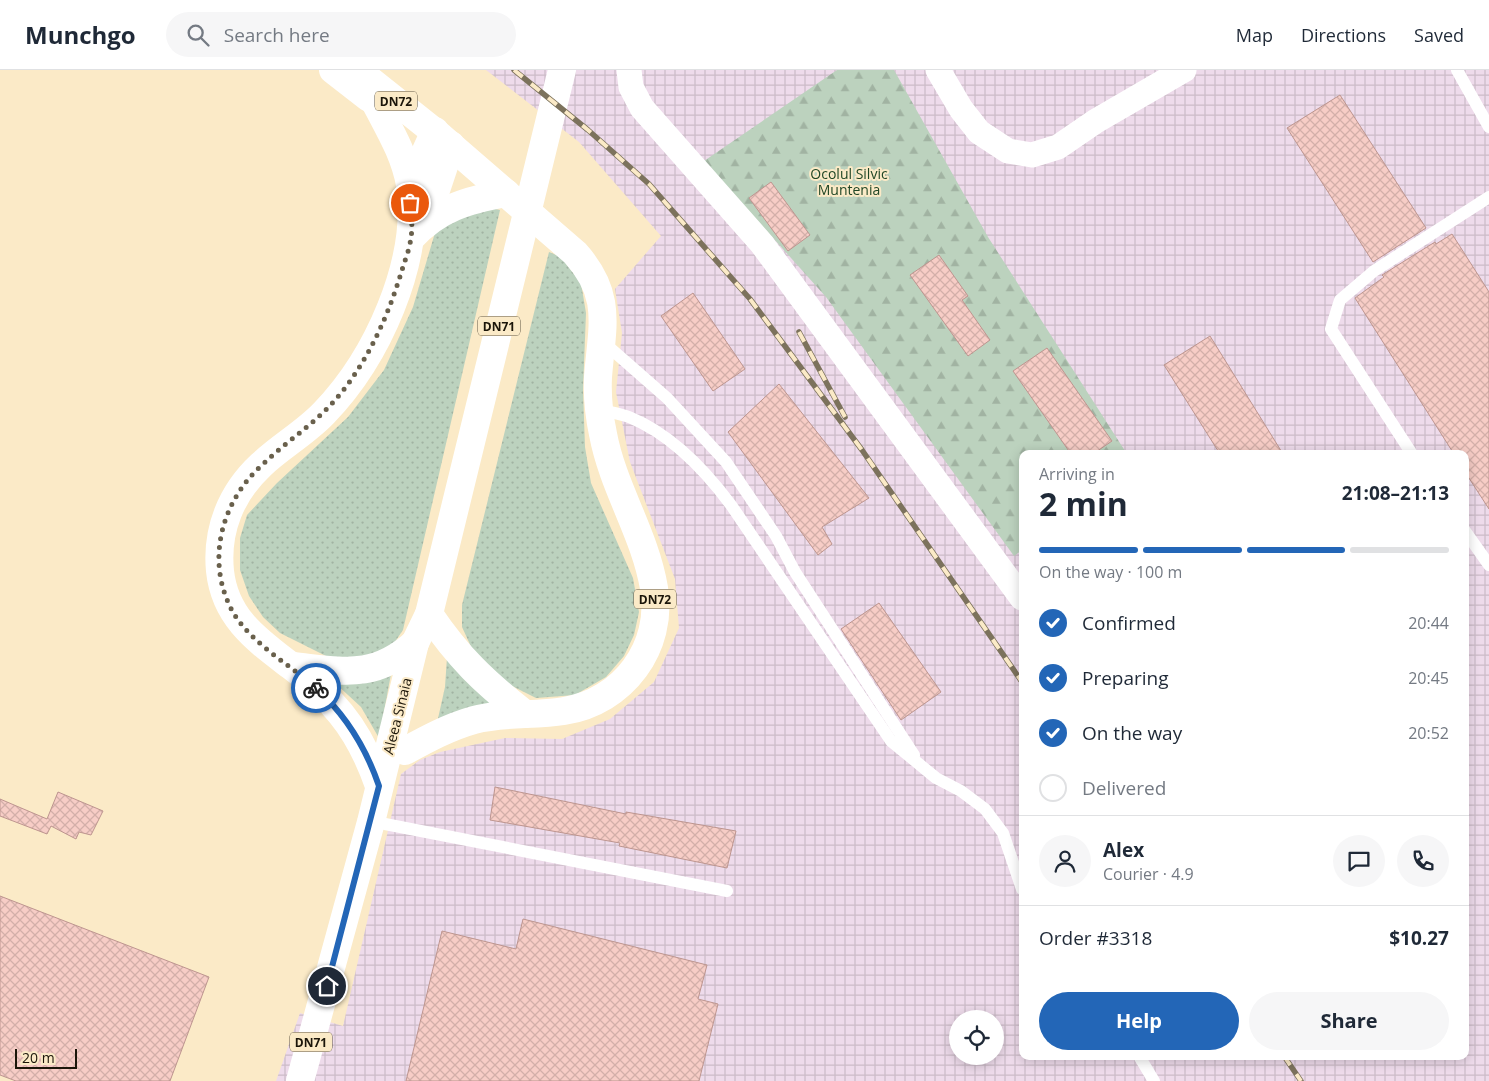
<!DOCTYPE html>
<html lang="en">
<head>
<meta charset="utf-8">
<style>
  :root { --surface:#fff; --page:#f6f6f7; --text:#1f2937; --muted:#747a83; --line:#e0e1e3; --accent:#2366b7 }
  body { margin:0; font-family:"Open Sans",sans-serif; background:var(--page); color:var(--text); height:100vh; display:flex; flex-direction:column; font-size:19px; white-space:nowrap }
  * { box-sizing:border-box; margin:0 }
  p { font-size:16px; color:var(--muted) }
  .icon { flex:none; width:28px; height:28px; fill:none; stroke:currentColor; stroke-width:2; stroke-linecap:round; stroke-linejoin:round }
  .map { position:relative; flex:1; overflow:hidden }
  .details { position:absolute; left:1019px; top:380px; width:450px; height:610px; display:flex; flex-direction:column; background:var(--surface); border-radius:10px; box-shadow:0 2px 12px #0003 }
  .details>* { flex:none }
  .buttons { position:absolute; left:949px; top:940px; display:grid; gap:10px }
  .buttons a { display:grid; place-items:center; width:55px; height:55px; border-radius:50%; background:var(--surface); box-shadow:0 2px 12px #0003; font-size:25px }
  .scale { position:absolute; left:15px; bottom:12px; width:62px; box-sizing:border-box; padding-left:5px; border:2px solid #1b1509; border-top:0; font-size:14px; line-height:18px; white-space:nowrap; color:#1b1509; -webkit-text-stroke:4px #fbeac7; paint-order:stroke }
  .pin { position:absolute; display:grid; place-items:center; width:42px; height:42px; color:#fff; margin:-21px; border:2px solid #fff; border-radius:50%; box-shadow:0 1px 5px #0007 }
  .courier { position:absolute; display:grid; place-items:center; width:50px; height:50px; margin:-25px; border:4px solid #2366b7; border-radius:50%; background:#fff; color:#222; box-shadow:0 1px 6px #0007 }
  .headline em { font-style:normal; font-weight:700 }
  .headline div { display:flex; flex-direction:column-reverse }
  .headline { display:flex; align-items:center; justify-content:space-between; height:85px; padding:0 20px }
  h1 { font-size:32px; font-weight:700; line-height:38px }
  .bar { display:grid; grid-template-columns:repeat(4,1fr); gap:8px 5px; align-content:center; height:60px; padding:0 20px }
  .bar i { height:6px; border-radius:4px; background:var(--line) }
  .bar .current { background:var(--accent) }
  .bar p { grid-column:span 4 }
  .line { display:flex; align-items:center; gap:12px; padding:0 20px; border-top:1px solid var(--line) }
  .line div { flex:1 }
  .round { display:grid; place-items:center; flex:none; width:52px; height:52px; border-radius:26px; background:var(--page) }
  ol { padding:0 20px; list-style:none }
  li { display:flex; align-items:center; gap:15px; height:55px }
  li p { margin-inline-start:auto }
  li .icon { padding:5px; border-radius:50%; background:var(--accent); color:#fff; stroke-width:4 }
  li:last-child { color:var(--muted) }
  li i { width:28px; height:28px; border:2px solid var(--line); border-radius:50% }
  .primary-button { display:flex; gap:10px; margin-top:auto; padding:10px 20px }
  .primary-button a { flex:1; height:58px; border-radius:30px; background:var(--accent); color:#fff; font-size:20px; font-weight:700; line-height:58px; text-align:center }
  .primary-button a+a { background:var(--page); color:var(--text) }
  header { display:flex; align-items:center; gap:30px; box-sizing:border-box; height:70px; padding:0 25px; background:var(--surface); border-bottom:1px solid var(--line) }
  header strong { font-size:24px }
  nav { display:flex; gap:28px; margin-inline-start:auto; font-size:18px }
  .search { width:350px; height:45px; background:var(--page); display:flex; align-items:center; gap:12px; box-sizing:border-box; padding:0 18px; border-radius:28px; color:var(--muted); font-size:19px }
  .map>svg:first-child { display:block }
</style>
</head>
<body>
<header>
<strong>Munchgo</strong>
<div class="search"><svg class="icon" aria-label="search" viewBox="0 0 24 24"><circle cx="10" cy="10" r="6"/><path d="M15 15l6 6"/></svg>Search here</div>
<nav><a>Map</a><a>Directions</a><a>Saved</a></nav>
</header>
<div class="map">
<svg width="1489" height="1011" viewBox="0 0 1489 1011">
  <defs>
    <pattern id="industrial-grid" width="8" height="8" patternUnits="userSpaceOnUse" patternTransform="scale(1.25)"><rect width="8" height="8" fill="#eedbeb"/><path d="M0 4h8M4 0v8" fill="none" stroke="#ccbbc8"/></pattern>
    <pattern id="grass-dots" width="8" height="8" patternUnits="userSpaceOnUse" patternTransform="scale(1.25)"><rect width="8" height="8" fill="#bcd2be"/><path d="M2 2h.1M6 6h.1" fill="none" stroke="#a1b3a2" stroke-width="1.8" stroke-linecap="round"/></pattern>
    <pattern id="forest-firs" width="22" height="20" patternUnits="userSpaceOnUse" patternTransform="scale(1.25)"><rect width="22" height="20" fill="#bcd2be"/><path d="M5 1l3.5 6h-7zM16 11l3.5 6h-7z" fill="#a1b3a2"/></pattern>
    <pattern id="building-cross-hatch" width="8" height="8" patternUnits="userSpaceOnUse" patternTransform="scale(1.25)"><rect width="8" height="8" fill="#f7cdc6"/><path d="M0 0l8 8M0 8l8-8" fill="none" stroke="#d3afa9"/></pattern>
  </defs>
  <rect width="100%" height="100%" fill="#fbeac7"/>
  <path fill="url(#industrial-grid)" fill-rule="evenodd" d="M486 0H1489V1011H276L300 943 343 956 401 704 420 690 440 682 505 668 562 669 610 649 654 612 679 558 675 509 630 392 616 322 622 263 615 219 661 166 579 72ZM1022 384H1465V986H1022ZM958 949H995V986H958Z"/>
  <g fill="url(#grass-dots)">
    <path d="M477 135 500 140 403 560 390 579 352 591 326 586 280 563 263 547 249 526 240 500V468L247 445 277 413 348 347 384 300 413 237 437 156Z"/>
    <path d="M549 182 561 187 581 213 586 243 583 320 585 377 591 413 633 508 639 542 634 565 624 586 606 607 575 625 536 628 502 611 473 581 462 557V535Z"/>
    <path d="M447 587 498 637 437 653 445 617Z"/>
    <path d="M391 604 379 668 361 637 335 613Z"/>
  </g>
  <path fill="url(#forest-firs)" d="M837 0H894L988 167 1127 384H1022V480L1014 486 826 227 704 91Z"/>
  <g fill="url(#building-cross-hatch)" stroke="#bd958f">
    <path d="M1340 25 1426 158 1373 192 1287 58Z"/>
    <path d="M771 112 810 165 788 181 749 128Z"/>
    <path d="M1452 164 1489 222V439L1465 402V384H1454L1355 228 1384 207 1382 205 1435 172 1436 174Z"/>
    <path d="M939 185 968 226 962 230 990 270 968 286 910 205Z"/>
    <path d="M693 223 745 299 713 321 661 246Z"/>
    <path d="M1210 266 1283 384H1220L1164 295Z"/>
    <path d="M1047 278 1112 371 1093 384H1071L1013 301Z"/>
    <path d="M779 314 869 428 822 457 832 474 818 485 728 362Z"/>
    <path d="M879 533 941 622 901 650 841 559Z"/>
    <path d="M495 717 626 744V742L736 761 727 798 619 776 620 773 490 750Z"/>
    <path d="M58 722 103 741 91 765 79 762 76 769 51 756 47 764 0 746V729L47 749Z"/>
    <path d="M0 826 209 907 170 1011H16L0 1005Z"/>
    <path d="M523 849 707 895 698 929 718 934 699 1011H406L442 861 516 879Z"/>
  </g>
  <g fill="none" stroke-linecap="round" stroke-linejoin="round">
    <g stroke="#fff" stroke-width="12">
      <path d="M1457 0 1489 57"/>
      <path d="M602 271 667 328 726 392 776 466 795 502 914 685"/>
      <path d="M598 339C608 342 619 343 629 347 671 364 705 400 731 435L891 671 936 708 961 721 985 739 1003 763 1022 819"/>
      <path d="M1412 384 1331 259 1340 230 1374 201 1489 127"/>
      <path d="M1465 461 1489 495"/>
      <path d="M385 754 727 821"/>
      <path d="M1139 986 1154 1011"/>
    </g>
    <g stroke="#fff" stroke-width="25">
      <path d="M629 0 631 17 642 38 762 174 1022 528"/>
      <path d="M938 0 961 39 979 62 1008 81 1032 85 1058 77 1096 51 1184 0"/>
    </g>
    <g stroke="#fff" stroke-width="28">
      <path d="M333 0 369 28"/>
      <path d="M357 0 441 67 575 183C613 225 602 256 598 307 597 327 599 345 603 364 613 418 645 464 654 518 664 577 623 632 564 641 534 646 503 642 474 650 449 657 427 669 405 681"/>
      <path d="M375 32C389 59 405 85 410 115 421 192 377 288 324 343 305 363 281 376 261 395 231 423 216 460 220 501 225 548 257 570 291 596 309 609 327 627 341 644 359 666 370 690 379 716"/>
      <path d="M410 116 435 61"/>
      <path d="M425 153 451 75"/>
      <path d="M411 168C438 138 468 130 506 123"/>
      <path d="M429 544C458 587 484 612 525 644"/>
      <path d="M292 596C343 601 374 610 415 573"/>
      <path d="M300 1011 371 752 415 573 429 544 562 0"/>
    </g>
    <defs>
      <g id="rail">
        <path d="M514 0 588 60 649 114 750 229 862 380 1022 612"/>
        <path d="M799 262 845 347"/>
        <path d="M1284 986 1301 1011"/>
      </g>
    </defs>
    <use href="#rail" stroke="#7c725c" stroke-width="5.5"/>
    <use href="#rail" stroke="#fbeac7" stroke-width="4" stroke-dasharray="11" stroke-linecap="butt"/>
  </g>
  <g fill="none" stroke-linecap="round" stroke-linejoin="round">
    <path stroke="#69604c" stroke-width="5" stroke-dasharray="0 9" d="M316 618C287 592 243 569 228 532 207 484 224 429 262 395 291 367 319 352 345 318 372 282 389 243 402 200 405 190 410 178 411 167 413 156 411 144 410 133"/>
    <path stroke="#2366b7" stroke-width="6" d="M316 618C347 646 366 678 379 716L327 916"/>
  </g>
  <g text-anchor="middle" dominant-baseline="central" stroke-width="4" stroke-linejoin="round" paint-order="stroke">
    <g fill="#fbeac7" stroke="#5e5542" stroke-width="1">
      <rect x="375" y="21.5" width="42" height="19" rx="4"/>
      <rect x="478" y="246.5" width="42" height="19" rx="4"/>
      <rect x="634" y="519.5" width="42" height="19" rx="4"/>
      <rect x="290" y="962.5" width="42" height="19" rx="4"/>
    </g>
    <g font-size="12" font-weight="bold" fill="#1b1509">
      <text x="396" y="31">DN72</text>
      <text x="499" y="256">DN71</text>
      <text x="655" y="529">DN72</text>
      <text x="311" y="972">DN71</text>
    </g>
    <g font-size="14" fill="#214726" stroke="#fbeac7">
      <text x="849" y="103">Ocolul Silvic<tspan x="849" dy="16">Muntenia</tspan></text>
    </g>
    <g font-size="14" fill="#1b1509" stroke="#fbeac7">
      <text transform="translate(397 646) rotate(-76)">Aleea Sinaia</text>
    </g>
  </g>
</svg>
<div class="buttons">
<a><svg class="icon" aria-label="locate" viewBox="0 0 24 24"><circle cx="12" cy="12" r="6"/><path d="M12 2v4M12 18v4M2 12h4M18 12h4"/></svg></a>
</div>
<div class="scale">20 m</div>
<div class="pin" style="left:410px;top:133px;background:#ea580c"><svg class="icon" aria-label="bag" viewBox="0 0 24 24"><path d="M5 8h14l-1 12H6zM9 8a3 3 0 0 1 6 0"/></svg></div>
<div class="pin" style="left:327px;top:916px;background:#1f2937"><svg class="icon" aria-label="home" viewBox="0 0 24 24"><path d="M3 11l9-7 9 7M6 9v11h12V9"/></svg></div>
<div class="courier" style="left:316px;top:618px"><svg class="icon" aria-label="bike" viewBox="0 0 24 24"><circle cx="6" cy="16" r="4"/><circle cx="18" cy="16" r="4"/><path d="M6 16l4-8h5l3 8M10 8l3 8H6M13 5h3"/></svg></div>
<section class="details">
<div class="headline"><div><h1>2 min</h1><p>Arriving in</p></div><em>21:08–21:13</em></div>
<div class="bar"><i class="current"></i><i class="current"></i><i class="current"></i><i></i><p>On the way · 100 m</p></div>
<ol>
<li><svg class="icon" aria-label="check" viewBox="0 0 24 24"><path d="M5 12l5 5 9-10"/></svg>Confirmed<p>20:44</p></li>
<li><svg class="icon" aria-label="check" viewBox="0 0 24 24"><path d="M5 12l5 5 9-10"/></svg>Preparing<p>20:45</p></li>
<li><svg class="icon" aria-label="check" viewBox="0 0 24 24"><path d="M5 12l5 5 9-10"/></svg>On the way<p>20:52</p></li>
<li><i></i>Delivered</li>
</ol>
<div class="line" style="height:90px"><a class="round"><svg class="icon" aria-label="person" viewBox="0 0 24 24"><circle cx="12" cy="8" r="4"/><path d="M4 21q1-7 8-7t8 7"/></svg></a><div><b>Alex</b><p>Courier · 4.9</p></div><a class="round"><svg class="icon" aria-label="chat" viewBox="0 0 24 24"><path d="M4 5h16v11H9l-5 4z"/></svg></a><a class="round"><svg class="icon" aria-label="phone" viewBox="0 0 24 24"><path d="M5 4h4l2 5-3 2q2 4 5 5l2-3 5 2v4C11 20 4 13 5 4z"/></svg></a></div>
<div class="line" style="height:65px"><div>Order #3318</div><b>$10.27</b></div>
<div class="primary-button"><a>Help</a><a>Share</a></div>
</section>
</div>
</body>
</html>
